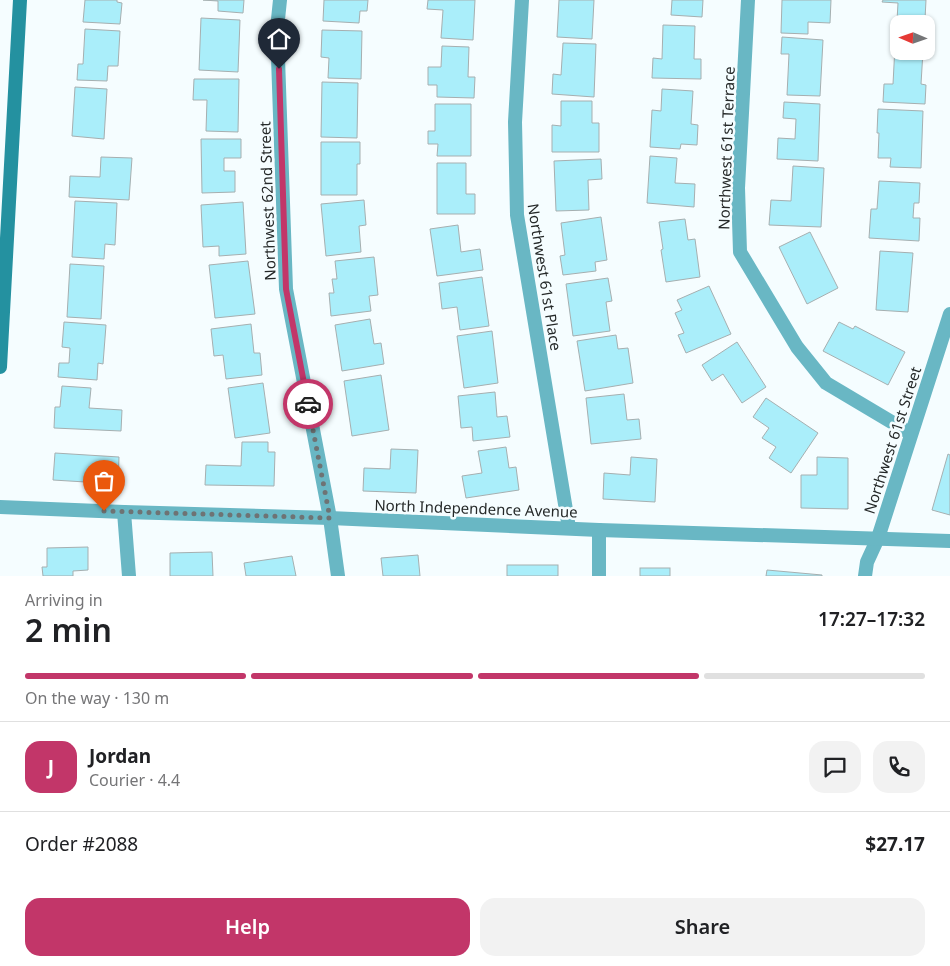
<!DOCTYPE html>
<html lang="en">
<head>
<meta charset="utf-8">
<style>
  :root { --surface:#fff; --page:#f2f2f2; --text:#202124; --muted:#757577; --line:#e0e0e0; --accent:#c23669 }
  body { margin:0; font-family:"Noto Sans",sans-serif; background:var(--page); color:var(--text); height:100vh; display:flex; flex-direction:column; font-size:19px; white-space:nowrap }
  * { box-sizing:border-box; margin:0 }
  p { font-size:16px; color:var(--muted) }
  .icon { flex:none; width:28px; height:28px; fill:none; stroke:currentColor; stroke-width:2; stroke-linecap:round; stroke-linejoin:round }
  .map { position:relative; height:576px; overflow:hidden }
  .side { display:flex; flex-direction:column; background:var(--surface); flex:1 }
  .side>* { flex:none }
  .needle { width:32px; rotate:272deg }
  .tools { position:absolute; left:890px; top:15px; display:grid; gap:10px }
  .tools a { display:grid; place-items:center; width:45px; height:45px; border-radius:10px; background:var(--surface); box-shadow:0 1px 4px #0004; font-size:25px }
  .pin { position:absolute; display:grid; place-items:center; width:42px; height:42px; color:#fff; margin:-51px -21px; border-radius:50% 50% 50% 0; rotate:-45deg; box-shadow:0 0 5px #0007 }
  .pin .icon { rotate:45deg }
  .courier { position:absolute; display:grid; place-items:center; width:50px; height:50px; margin:-25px; border:4px solid #c23669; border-radius:50%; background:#fff; color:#222; box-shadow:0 1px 6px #0007 }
  .headline em { font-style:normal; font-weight:600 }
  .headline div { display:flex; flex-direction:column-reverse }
  .headline { display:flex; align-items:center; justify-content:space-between; height:85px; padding:0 25px }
  h1 { font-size:32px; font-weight:600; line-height:38px }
  .bar { display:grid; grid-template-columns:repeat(4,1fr); gap:8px 5px; align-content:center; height:60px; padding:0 25px }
  .bar i { height:6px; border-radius:4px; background:var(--line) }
  .bar .current { background:var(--accent) }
  .bar p { grid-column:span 4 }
  .line { display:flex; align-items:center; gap:12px; padding:0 25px; border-top:1px solid var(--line) }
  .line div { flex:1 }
  .round { display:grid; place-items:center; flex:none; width:52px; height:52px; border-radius:15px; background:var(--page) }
  .cta { display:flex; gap:10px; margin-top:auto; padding:10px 25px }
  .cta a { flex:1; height:58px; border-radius:15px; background:var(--accent); color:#fff; font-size:20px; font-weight:600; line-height:58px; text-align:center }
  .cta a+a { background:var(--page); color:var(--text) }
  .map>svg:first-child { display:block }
</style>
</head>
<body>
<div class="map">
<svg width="950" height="576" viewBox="0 0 950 576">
  <rect width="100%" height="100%" fill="#f5fdff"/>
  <g fill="#aaeefa" stroke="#a6afb0">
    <path d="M85 0H117V2L122 3 120 24 83 22Z"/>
    <path d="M203 0H244L243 13 218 11V1Z"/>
    <path d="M324 0H368L367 11H360L359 23 323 21Z"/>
    <path d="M428 0H475L473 40 441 38 443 10 427 9Z"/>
    <path d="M559 0H594L592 39 557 37Z"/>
    <path d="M672 0H703L702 17 671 15Z"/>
    <path d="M782 0H831L830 23 808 22V34L781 33Z"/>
    <path d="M883 0H926L925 19H932L930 40H926V24H899V38H896L898 3 882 2Z"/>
    <path d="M201 18 240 20 238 72 199 70Z"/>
    <path d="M663 25 695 26 694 59H701V79L652 78 653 58 662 59Z"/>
    <path d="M85 29 120 31 118 66H108L107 81 77 80 78 64H83Z"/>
    <path d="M322 30 362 31 361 79 328 78 329 58 321 57Z"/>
    <path d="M782 37 823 40 820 96 787 95 789 54H781Z"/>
    <path d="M563 43 596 44 594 97 552 94 553 74 561 75Z"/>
    <path d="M442 46 469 47 468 77H475L474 98 437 97V85H428V67H441Z"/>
    <path d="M895 46H899V51H923L921 84 926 85 925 104 883 102 884 84H893Z"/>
    <path d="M194 79H239L238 132 206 131 207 100H193Z"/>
    <path d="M322 82 358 83 357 138 321 137Z"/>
    <path d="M75 87 107 89 104 139 72 136Z"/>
    <path d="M662 89 693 91 691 124 698 125 697 145 681 144 680 149 650 147 652 110 661 111Z"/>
    <path d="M561 101H592V123H599V152H552V125L561 126Z"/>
    <path d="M784 102 820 104 818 161 777 159 778 138 795 139 796 119 783 118Z"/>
    <path d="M435 104H471V156H437L438 144H428V131H435Z"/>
    <path d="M878 109 923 111 921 168 890 167 891 158H878L879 133H877Z"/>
    <path d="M201 139H241V158H224V171H235V192L202 193Z"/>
    <path d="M321 142H360V164H357V195H321Z"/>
    <path d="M650 156 677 158 675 183 695 184 694 207 647 203Z"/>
    <path d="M101 157 132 158 129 200 69 197 70 176 100 177Z"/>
    <path d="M601 159 602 179 588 180 589 210 556 211 554 161Z"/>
    <path d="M437 163H466V194H475V214H437Z"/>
    <path d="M793 166 824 168 821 227 769 225 771 200 791 201Z"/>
    <path d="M879 181 920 183 919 203H914L913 218H920L919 241 869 238 871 209H877Z"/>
    <path d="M364 200 366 225 359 226 361 252 326 256 321 204Z"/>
    <path d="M75 201 117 203 115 245 105 244 104 259 72 257Z"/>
    <path d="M243 202 246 254 219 256V246L203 247 201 205Z"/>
    <path d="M601 217 607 260 595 262 596 271 563 275 560 256 565 255 561 223Z"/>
    <path d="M685 219 688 240 695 239 700 277 666 282 661 250 663 249 659 222Z"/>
    <path d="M458 225 461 252 480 249 483 270 437 276 430 229Z"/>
    <path d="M810 232 838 288 807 304 779 247Z"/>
    <path d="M880 251 913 253 908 312 876 310Z"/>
    <path d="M374 257 378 295 369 296 371 311 331 316 329 293H334L332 279H337L335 261Z"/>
    <path d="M248 261 255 314 215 318 209 265Z"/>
    <path d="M70 264 104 266 101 319 67 317Z"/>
    <path d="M482 277 489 326 460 330 457 307 442 309 439 283Z"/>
    <path d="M608 278 612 301 606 302 610 331 573 336 566 284Z"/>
    <path d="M709 286 731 334 686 353 678 335 684 333 675 313 682 310 677 300Z"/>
    <path d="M370 319 374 344 381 343 384 364 342 371 335 325Z"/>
    <path d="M64 322 106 325 103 364 98 363 97 380 58 377 59 363H69L70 348 62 347Z"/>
    <path d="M839 322 853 329 855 326 905 352 888 385 823 351Z"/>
    <path d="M251 324 254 353H260L262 375 226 379 223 355 214 356 211 329Z"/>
    <path d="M492 331 498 383 464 388 457 336Z"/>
    <path d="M616 335 618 349 628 348 633 383 585 391 577 341Z"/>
    <path d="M737 342 766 387 742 403 723 374 712 381 702 365Z"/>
    <path d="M381 375 389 430 352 436 344 381Z"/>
    <path d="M263 383 270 433 235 438 228 388Z"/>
    <path d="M62 386 91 388 89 408 122 410 121 431 54 428 55 407H60Z"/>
    <path d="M495 392 497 417 507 416 510 437 473 441 472 427 461 428 458 396Z"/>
    <path d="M624 394 627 420 639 419 641 439 591 444 586 398Z"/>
    <path d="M766 398 818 433 791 473 769 458 776 447 762 438 769 428 753 417Z"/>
    <path d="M242 442H268V452H275L274 486 205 485 206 465 241 466Z"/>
    <path d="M506 447 509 468 516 467 519 490 466 498 462 476 482 473 478 451Z"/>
    <path d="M391 449 418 450 416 493 363 491 364 468 390 469Z"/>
    <path d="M55 453 119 457 118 484 53 480Z"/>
    <path d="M948 454 950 455V515L932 510Z"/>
    <path d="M631 457 657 459 655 502 603 499 604 473 630 475Z"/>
    <path d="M817 457 848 458V509L801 508V475H817Z"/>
    <path d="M88 547V570L73 571V576H43L42 567H47V548Z"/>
    <path d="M212 552 213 576H170V553Z"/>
    <path d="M418 555 420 576H383L381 558Z"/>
    <path d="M292 556 296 576H246L244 563Z"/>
    <rect x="507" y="565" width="51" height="11"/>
    <rect x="640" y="568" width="30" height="8"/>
    <path d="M767 570 822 575V576H766Z"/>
  </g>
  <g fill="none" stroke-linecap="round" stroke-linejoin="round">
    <g stroke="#69b7c4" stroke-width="14">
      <path d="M280 0 277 29 286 289 330 518 338 576"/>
      <path d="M522 0 515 122 517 215 569 528"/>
      <path d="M748 0 738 188 740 252 797 347 826 383 910 433"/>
      <path d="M124 512 129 576"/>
      <path d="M599 530V576"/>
      <path d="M865 576 867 562 878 538 950 314"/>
    </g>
    <path stroke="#69b7c4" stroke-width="14" d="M0 507 124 512 330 518 599 530 950 541"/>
    <path stroke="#2491a0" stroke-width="14" d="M0 367 20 0"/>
  </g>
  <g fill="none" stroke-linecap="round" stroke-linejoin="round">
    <path stroke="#6e7374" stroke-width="5" stroke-dasharray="0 9" d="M104 511 330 518 308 404"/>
    <path stroke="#c23669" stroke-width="6" d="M279 69 286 289 308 404"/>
  </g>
  <g text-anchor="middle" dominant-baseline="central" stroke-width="5" stroke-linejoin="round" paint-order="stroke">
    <g font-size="15" fill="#252929" stroke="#f5fdff">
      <text transform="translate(726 148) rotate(-88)">Northwest 61st Terrace</text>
      <text transform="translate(267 201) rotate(-92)">Northwest 62nd Street</text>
      <text transform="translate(545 277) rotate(81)">Northwest 61st Place</text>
      <text transform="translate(892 440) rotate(-72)">Northwest 61st Street</text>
      <text transform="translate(476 508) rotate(2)">North Independence Avenue</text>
    </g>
  </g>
</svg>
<div class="tools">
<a><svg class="needle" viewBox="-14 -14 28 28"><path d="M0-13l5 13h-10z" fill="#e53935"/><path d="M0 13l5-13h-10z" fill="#757577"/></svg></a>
</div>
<div class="pin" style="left:104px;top:511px;background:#ea580c"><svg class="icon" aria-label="bag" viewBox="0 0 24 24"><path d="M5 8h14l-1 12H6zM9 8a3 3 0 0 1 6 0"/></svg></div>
<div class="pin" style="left:279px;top:69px;background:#1f2937"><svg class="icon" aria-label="home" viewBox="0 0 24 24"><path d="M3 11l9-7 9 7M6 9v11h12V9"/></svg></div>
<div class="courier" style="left:308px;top:404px"><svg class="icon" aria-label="car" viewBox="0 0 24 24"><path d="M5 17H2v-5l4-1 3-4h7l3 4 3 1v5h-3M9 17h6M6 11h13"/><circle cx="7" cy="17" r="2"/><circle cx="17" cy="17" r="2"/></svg></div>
</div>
<section class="side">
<div class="headline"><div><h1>2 min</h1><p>Arriving in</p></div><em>17:27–17:32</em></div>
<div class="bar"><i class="current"></i><i class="current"></i><i class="current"></i><i></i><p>On the way · 130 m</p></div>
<div class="line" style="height:90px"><b class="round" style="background:var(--accent);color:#fff">J</b><div><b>Jordan</b><p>Courier · 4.4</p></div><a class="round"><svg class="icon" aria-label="chat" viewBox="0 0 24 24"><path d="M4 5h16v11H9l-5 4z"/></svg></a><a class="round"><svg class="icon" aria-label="phone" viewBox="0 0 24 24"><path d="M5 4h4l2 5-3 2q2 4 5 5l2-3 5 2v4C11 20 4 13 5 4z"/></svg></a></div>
<div class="line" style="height:65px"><div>Order #2088</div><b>$27.17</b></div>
<div class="cta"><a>Help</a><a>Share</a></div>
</section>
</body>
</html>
